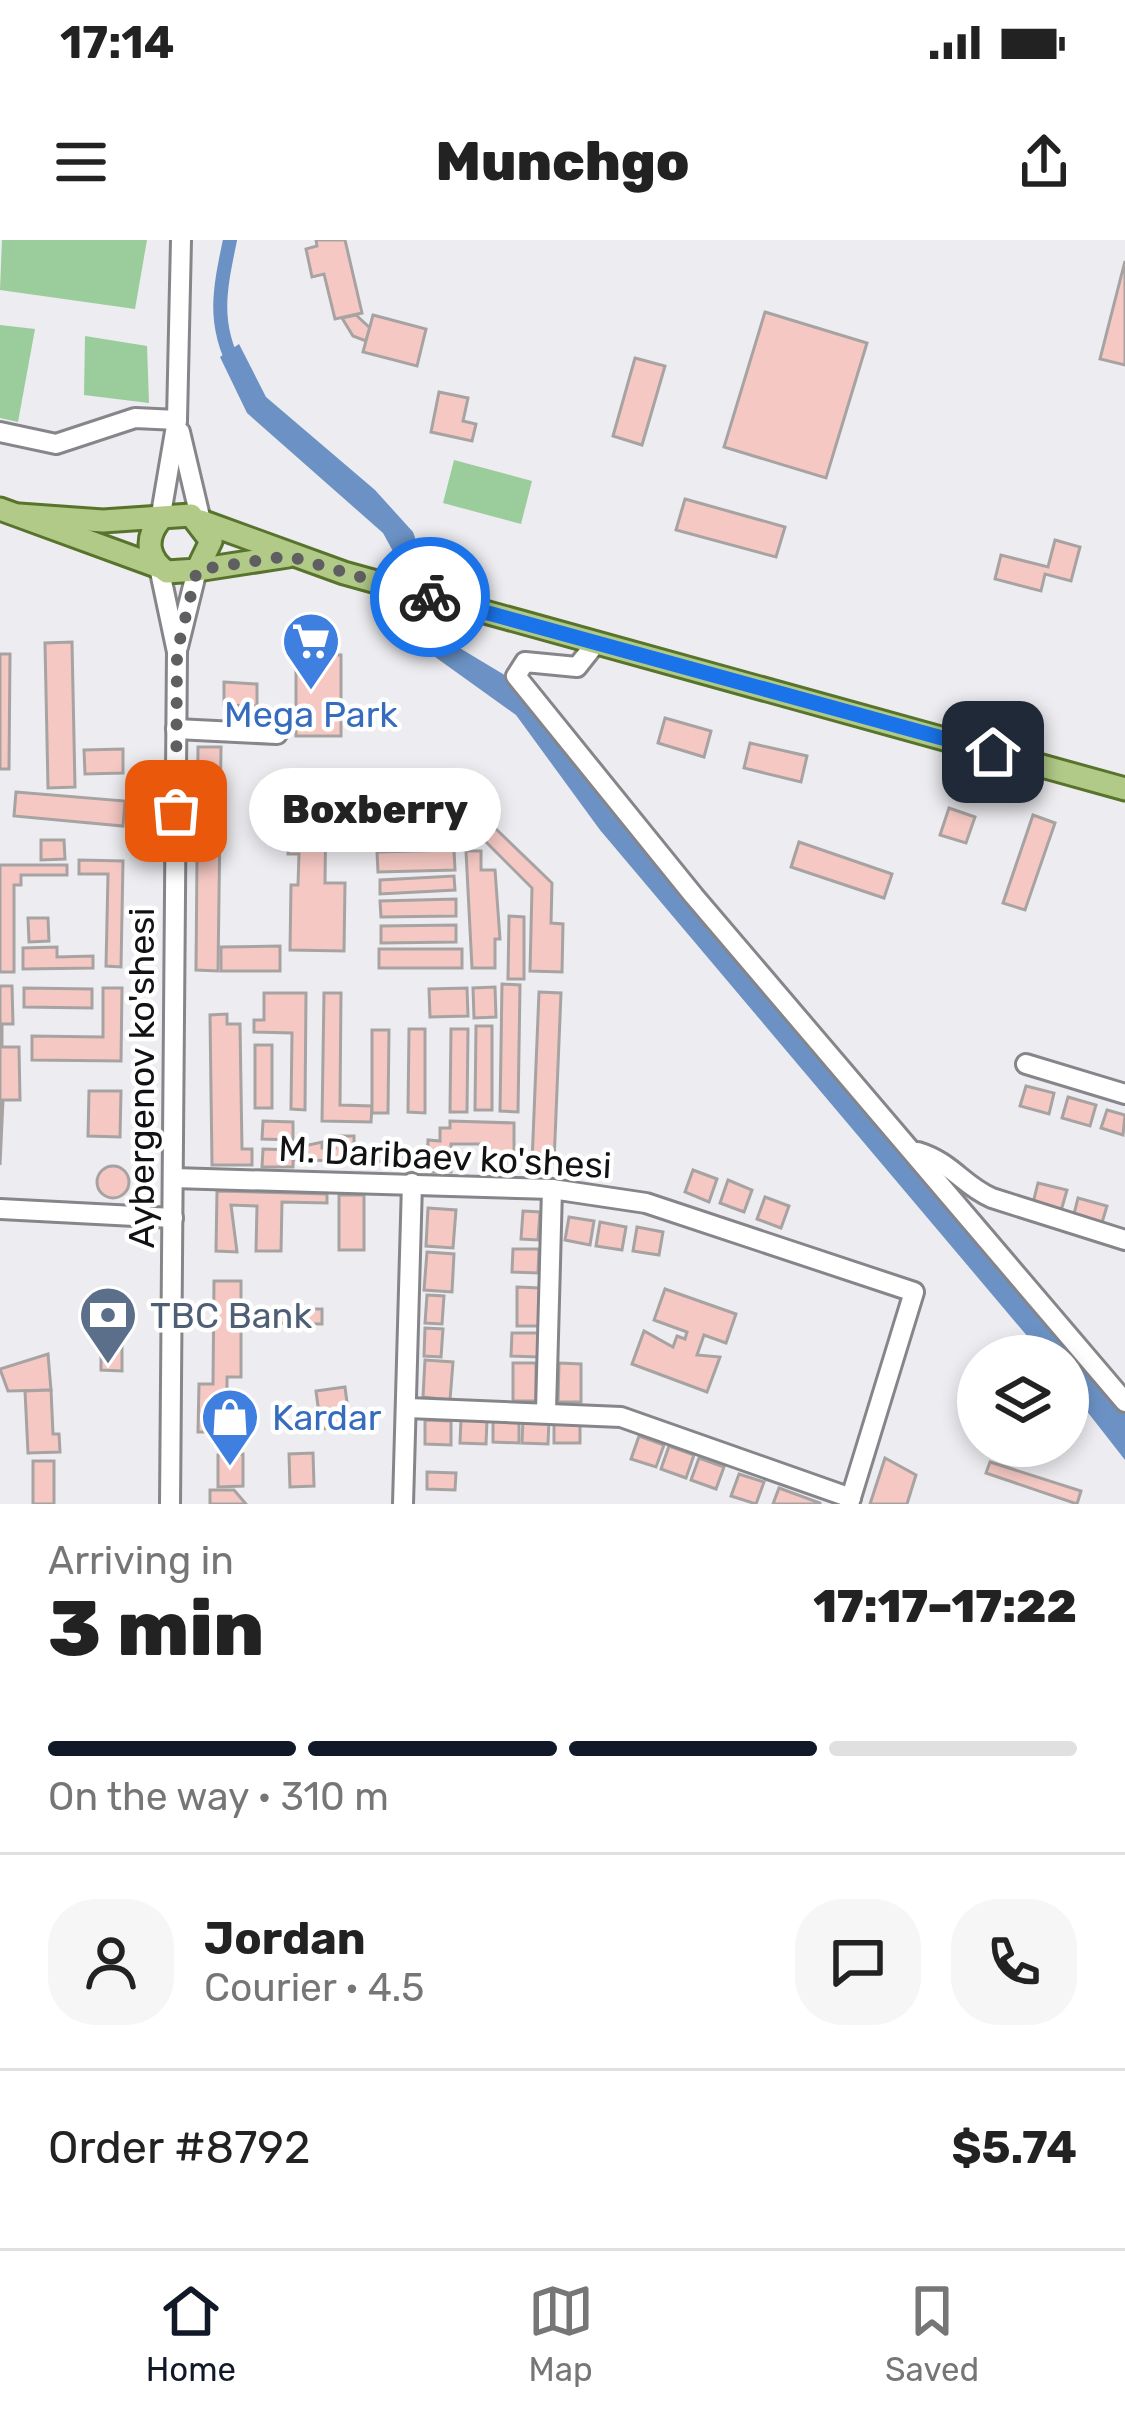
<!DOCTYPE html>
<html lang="en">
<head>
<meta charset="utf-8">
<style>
  :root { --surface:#fff; --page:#f6f6f6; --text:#222; --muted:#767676; --line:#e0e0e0; --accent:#111827 }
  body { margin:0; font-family:Rubik,sans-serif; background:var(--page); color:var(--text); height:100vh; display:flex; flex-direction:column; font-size:45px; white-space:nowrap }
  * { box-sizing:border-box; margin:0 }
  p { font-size:39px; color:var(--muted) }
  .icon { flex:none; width:66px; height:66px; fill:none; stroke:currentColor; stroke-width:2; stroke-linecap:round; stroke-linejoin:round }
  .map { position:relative; height:1264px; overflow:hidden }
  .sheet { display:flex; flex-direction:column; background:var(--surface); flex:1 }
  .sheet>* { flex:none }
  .fabs { position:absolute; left:957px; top:1095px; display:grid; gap:24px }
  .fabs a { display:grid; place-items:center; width:132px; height:132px; border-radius:50%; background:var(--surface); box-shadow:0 6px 18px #0003; font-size:60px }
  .pin { position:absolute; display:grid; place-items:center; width:102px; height:102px; color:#fff; margin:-51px; border-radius:24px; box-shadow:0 6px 18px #0006 }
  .courier { position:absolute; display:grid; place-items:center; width:120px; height:120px; margin:-60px; border:9px solid #1a73e8; border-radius:50%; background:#fff; color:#222; box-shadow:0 3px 15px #0007 }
  .bubble { position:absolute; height:84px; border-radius:42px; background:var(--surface); box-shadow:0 6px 18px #0003; font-size:39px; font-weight:800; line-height:84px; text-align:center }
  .summary em { font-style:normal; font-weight:800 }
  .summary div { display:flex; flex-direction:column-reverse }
  .summary { display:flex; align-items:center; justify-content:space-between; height:204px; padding:0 48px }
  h1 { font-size:78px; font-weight:800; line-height:90px }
  .bar { display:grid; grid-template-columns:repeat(4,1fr); gap:18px 12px; align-content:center; height:144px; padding:0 48px }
  .bar i { height:15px; border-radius:9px; background:var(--line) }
  .bar .on { background:var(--accent) }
  .bar p { grid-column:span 4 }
  .line { display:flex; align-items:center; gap:30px; padding:0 48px; border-top:3px solid var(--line) }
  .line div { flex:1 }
  .round { display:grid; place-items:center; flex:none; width:126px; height:126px; border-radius:48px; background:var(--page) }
  .status { display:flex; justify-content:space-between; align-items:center; height:84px; padding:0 60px; background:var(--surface); direction:ltr }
  .status svg { height:33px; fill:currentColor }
  header { display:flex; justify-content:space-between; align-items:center; height:156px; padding:0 48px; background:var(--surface); font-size:54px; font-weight:800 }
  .tabs { display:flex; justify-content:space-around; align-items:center; height:168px; border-top:3px solid var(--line); background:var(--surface); font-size:33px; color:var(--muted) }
  .tabs a { display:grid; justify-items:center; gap:6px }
  .tabs .on { color:var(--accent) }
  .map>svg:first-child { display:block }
</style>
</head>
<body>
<div class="status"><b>17:14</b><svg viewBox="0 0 49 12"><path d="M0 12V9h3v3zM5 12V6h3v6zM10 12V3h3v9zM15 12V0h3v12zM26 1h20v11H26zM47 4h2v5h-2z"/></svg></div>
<header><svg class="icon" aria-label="menu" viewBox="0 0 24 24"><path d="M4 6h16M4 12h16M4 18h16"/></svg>Munchgo<svg class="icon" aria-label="share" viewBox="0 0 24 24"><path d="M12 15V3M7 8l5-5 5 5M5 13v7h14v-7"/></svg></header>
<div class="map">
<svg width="1125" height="1264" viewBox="0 0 1125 1264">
  <rect width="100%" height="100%" fill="#edecf0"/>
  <g fill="#9bcc9c">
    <path d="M2 0H147L135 69 0 50Z"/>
    <path d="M0 85 35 89 18 182 0 178Z"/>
    <path d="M85 96 147 106 149 163 84 155Z"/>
    <path d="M454 220 532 241 521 284 443 263Z"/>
  </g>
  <path fill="#6c92c5" d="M239 104 266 157 375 250 413 292 453 404 513 440 1125 1171V1220L1068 1147V1116H1044L600 590 516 475 417 404 406 335 383 293 247 173 220 117Z"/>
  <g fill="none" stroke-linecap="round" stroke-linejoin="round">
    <path stroke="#6c92c5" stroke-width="14" d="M230 0C220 48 212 83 236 128"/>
  </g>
  <g fill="#f5c8c3" stroke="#a7a3a2" stroke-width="3">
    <path d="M316 0H345L362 73 335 79 324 34 312 37 306 9 317 6Z"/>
    <path d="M1125 21V125L1100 119Z"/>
    <path d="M765 72 867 103 826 238 724 207Z"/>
    <path d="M356 75 370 88 366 101 353 96 342 78Z"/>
    <path d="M373 75 426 89 417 126 363 112Z"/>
    <path d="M635 118 665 126 642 205 613 196Z"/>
    <path d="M439 152 468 158 463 181 476 184 472 201 431 192Z"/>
    <path d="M685 259 785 287 776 317 676 290Z"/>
    <path d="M1055 300 1080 307 1071 341 1045 334 1041 351 995 339 1001 315 1048 327Z"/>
    <path d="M72 402 75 547 48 548 45 403Z"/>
    <path d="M0 414H10L9 529H0Z"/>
    <path d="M296 414 341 415V496H296Z"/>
    <path d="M224 442 257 444V466L224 465Z"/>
    <path d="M665 478 711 491 704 517 658 503Z"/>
    <path d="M750 503 807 516 801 542 744 528Z"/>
    <path d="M198 507H221L218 731 196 730Z"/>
    <path d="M123 509V533L85 534 84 510Z"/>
    <path d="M16 552 125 561 123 586 14 576Z"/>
    <path d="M289 559H326L325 643H345L344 711 290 710 291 645H298L299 614H288Z"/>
    <path d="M375 562 470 564 552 643 551 683 563 684 562 732 530 731 532 648 463 579 376 578Z"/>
    <path d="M949 568 975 577 966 603 940 595Z"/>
    <path d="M1033 575 1055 583 1025 670 1003 663Z"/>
    <path d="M453 583 454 602 377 604V585Z"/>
    <path d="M41 600H64L65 619 41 620Z"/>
    <path d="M799 602 892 634 884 658 791 627Z"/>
    <path d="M454 610 455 630 378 632 377 612Z"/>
    <path d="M466 611H481V630H495L500 699H495V728H472Z"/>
    <path d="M79 620 123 621 121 727 106 726 108 634H79Z"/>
    <path d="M0 625H67V635H21V645H14V732H0Z"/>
    <path d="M454 636 455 650 380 654V640Z"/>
    <path d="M456 659V676L381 677 380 661Z"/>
    <path d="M509 676 524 677V739H508Z"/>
    <path d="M28 678H48L49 701 29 702Z"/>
    <path d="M456 685V702L381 703V686Z"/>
    <path d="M280 706V731H221V707Z"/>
    <path d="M57 707V717L93 716V728L23 729V708Z"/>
    <rect x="379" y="709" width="83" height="19"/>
    <path d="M502 744 520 745 518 872 500 871Z"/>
    <path d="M0 746H12L13 784H2V807H19L20 860H3L0 925Z"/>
    <path d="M495 747 496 777 474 778 473 748Z"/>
    <path d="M24 748 92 749V768L24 767Z"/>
    <path d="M103 748H122L121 821 32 820V796L103 797Z"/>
    <path d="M467 748 468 776 430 777 429 749Z"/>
    <path d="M539 752 561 753 554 923 532 922Z"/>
    <path d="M264 753H306L305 870 291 869 292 793 254 792V780H264Z"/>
    <path d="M324 753H341L340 865 372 866 371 882 322 881Z"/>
    <path d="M227 774V784H240L242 909H252V925H212L210 775Z"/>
    <path d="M476 786H492V870H475Z"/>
    <path d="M409 789H425V873L408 872Z"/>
    <path d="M451 789H468L467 872H450Z"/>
    <path d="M372 790H389L388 873H372Z"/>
    <rect x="255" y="805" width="17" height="63"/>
    <path d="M1026 846 1054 853 1049 874 1020 866Z"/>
    <path d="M89 851H121L120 897 88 896Z"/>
    <path d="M1068 857 1096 865 1090 886 1062 878Z"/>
    <path d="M1107 870 1125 875 1123 895 1101 888Z"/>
    <path d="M263 881 293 882V900L262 899Z"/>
    <path d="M450 881 514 883V931L488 930V904H451V932H427L428 900 440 901V888H450Z"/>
    <path d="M335 896H354V912H425V922L295 920V908L322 902V908H335Z"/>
    <path d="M263 909 293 910V927H262Z"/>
    <circle cx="113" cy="942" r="16"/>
    <path d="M693 930 717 939 709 962 685 952Z"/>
    <path d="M728 940 752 950 744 972 720 963Z"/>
    <path d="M1038 943 1067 950 1061 971 1033 963Z"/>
    <path d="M217 951 327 954V963L282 962 281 1011H256L257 966 231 965 237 1012 216 1011Z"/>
    <rect x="339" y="955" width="25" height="55"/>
    <path d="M765 957 789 966 781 988 757 979Z"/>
    <path d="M1078 958 1107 966 1101 986 1073 978Z"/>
    <path d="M428 968 456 970 453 1008 426 1006Z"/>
    <path d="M523 971 540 972 538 1000 521 999Z"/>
    <path d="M569 977 594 981 590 1005 565 1000Z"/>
    <path d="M600 982 626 987 622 1010 596 1006Z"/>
    <path d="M637 987 663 992 659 1015 633 1011Z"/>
    <path d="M513 1009H539L538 1033 512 1032Z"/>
    <path d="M427 1012 454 1014 452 1052 424 1050Z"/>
    <path d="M214 1041H241V1137H227V1192H198L199 1144H213Z"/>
    <path d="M517 1047 540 1048V1086H517Z"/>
    <path d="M665 1049 736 1074 726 1103 704 1095 697 1115 720 1117 707 1152 632 1124 644 1091 673 1107 677 1096 685 1099 687 1092 654 1080Z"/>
    <path d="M427 1055 444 1056 442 1084 425 1083Z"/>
    <path d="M253 1069H322V1084L253 1083Z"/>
    <path d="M101 1085H122V1131L101 1130Z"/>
    <path d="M425 1088 443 1089 441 1117 424 1116Z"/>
    <path d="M512 1093H538V1117L511 1116Z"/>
    <path d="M48 1114 51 1150 8 1151 0 1129Z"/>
    <path d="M425 1120 453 1122 450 1160 423 1157Z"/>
    <rect x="513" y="1123" width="23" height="38"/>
    <path d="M559 1123 581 1124V1162H558Z"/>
    <path d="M345 1147 350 1186 321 1189 316 1151Z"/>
    <path d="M51 1150 53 1194H59L60 1212 28 1213 25 1151Z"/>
    <path d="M461 1179 487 1180 486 1204 460 1203Z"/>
    <path d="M493 1179H519V1203L493 1202Z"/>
    <path d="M523 1179 549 1180 548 1204 522 1203Z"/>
    <path d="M554 1179 580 1180V1203H554Z"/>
    <path d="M425 1180 451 1181V1205L425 1204Z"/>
    <path d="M639 1196 664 1205 656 1227 631 1219Z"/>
    <path d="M669 1206 694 1215 686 1238 661 1229Z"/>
    <path d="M313 1213 314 1246 290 1247 289 1214Z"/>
    <path d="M243 1214V1246L218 1247V1215Z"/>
    <path d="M699 1218 724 1227 716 1249 691 1240Z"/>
    <path d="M885 1218 916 1235 907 1264H870Z"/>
    <rect x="33" y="1221" width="21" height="43"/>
    <path d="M990 1222 1081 1251 1077 1264 986 1233Z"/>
    <path d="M427 1232 456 1233 455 1250 427 1249Z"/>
    <path d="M739 1234 764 1242 756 1264 731 1256Z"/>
    <path d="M779 1248 820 1263V1264H773Z"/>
    <path d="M210 1250H234L246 1264H210Z"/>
  </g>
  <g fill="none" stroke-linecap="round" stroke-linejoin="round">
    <defs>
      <g id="minor">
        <path d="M0 192 56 204 135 178 177 180"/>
        <path d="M180 192 201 281"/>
        <path d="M160 280 177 180 181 0"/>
        <path d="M159 327 177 412 170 1264"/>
        <path d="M596 403 577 427 525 422 516 436 694 656 1125 1162"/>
        <path d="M178 407 197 330"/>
        <path d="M176 489 277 494"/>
        <path d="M1026 824 1125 854"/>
        <path d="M918 912C953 923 962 945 992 958L1125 1000"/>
        <path d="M173 938 552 949 646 963 914 1052 849 1264"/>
        <path d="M0 969 173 978"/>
        <path d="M408 1168 621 1177 851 1258"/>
        <path d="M546 1171 552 949"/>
        <path d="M403 1264 412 943"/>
      </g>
      <g id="major">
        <path d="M0 269 159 327"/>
        <path d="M19 275 103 281 191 275 211 301 197 330 167 332C148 319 144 299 160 280"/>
        <path d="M201 281 344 333 1125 549"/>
        <path d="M197 330 288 316"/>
      </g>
    </defs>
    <use href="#minor" stroke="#868589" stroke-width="24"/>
    <use href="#major" stroke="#58732b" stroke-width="27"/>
    <use href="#minor" stroke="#fff" stroke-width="18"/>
    <use href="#major" stroke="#b1ca88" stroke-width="21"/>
  </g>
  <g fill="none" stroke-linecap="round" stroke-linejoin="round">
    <path stroke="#5f5e61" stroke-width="12" stroke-dasharray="0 21.6" d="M176 571 177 412 197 330 288 316 430 357"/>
    <path stroke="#1a73e8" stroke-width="15" d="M430 357 993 512"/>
  </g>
  <defs>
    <symbol id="supermarket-pin" viewBox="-11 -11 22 30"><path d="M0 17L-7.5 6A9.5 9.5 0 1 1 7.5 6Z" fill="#3f7fe0" stroke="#fff"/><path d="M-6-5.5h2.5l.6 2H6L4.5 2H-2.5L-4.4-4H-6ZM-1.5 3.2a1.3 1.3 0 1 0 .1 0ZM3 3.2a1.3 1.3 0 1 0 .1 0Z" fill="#fff"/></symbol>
    <symbol id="bank-pin" viewBox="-11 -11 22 30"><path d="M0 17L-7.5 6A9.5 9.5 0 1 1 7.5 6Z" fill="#5c6f8a" stroke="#fff"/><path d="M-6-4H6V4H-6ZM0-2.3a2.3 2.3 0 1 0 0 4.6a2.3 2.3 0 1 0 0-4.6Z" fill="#fff"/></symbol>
    <symbol id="shop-pin" viewBox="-11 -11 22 30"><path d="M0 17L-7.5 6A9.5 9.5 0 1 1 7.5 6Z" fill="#3f7fe0" stroke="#fff"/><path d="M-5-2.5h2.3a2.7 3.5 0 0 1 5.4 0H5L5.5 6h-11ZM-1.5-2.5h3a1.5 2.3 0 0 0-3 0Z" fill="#fff"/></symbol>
  </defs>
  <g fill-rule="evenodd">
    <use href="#supermarket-pin" x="278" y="368" width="66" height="90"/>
    <use href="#bank-pin" x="75" y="1042" width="66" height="90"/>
    <use href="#shop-pin" x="197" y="1144" width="66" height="90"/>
  </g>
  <g text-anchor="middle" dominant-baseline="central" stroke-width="9" stroke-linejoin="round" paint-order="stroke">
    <g font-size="36" fill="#366cbe" stroke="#fff">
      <text x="311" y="474">Mega Park</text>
      <text x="272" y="1177" text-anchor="start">Kardar</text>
    </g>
    <g font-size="36" fill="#121214" stroke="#fff">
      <text transform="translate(141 838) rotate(-90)">Aybergenov ko'shesi</text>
      <text transform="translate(445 917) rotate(3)">M. Daribaev ko'shesi</text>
    </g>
    <g font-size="36" fill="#4e5e75" stroke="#fff" text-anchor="start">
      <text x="150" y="1075">TBC Bank</text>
    </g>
  </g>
</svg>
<div class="fabs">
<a><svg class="icon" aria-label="layers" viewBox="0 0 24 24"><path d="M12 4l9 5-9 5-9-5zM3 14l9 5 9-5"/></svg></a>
</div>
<div class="pin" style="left:176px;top:571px;background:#ea580c"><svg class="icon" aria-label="bag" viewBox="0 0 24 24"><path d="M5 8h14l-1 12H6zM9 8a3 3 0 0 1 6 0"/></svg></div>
<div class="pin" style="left:993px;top:512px;background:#1f2937"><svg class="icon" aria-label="home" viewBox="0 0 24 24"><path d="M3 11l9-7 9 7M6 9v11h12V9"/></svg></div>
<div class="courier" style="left:430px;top:357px"><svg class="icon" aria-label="bike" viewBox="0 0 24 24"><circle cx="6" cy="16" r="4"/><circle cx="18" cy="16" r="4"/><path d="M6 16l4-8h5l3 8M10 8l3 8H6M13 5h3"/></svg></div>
<div class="bubble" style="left:249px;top:528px;width:252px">Boxberry</div>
</div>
<section class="sheet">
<div class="summary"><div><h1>3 min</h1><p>Arriving in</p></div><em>17:17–17:22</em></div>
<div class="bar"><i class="on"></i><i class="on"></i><i class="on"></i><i></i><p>On the way · 310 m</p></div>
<div class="line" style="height:216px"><a class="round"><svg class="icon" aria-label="person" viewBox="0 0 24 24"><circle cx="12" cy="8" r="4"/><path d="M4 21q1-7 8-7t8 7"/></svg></a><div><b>Jordan</b><p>Courier · 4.5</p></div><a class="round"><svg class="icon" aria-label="chat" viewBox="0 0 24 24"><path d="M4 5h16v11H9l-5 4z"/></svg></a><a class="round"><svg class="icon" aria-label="phone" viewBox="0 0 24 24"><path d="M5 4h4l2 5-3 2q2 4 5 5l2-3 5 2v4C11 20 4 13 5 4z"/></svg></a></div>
<div class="line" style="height:156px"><div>Order #8792</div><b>$5.74</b></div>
</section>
<nav class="tabs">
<a class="on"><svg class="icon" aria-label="home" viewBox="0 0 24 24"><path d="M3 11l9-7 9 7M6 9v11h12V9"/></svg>Home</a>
<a><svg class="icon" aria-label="map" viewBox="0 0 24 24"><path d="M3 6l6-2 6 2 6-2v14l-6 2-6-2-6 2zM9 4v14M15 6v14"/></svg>Map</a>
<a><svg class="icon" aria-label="saved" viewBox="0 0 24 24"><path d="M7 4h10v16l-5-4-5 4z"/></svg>Saved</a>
</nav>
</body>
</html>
